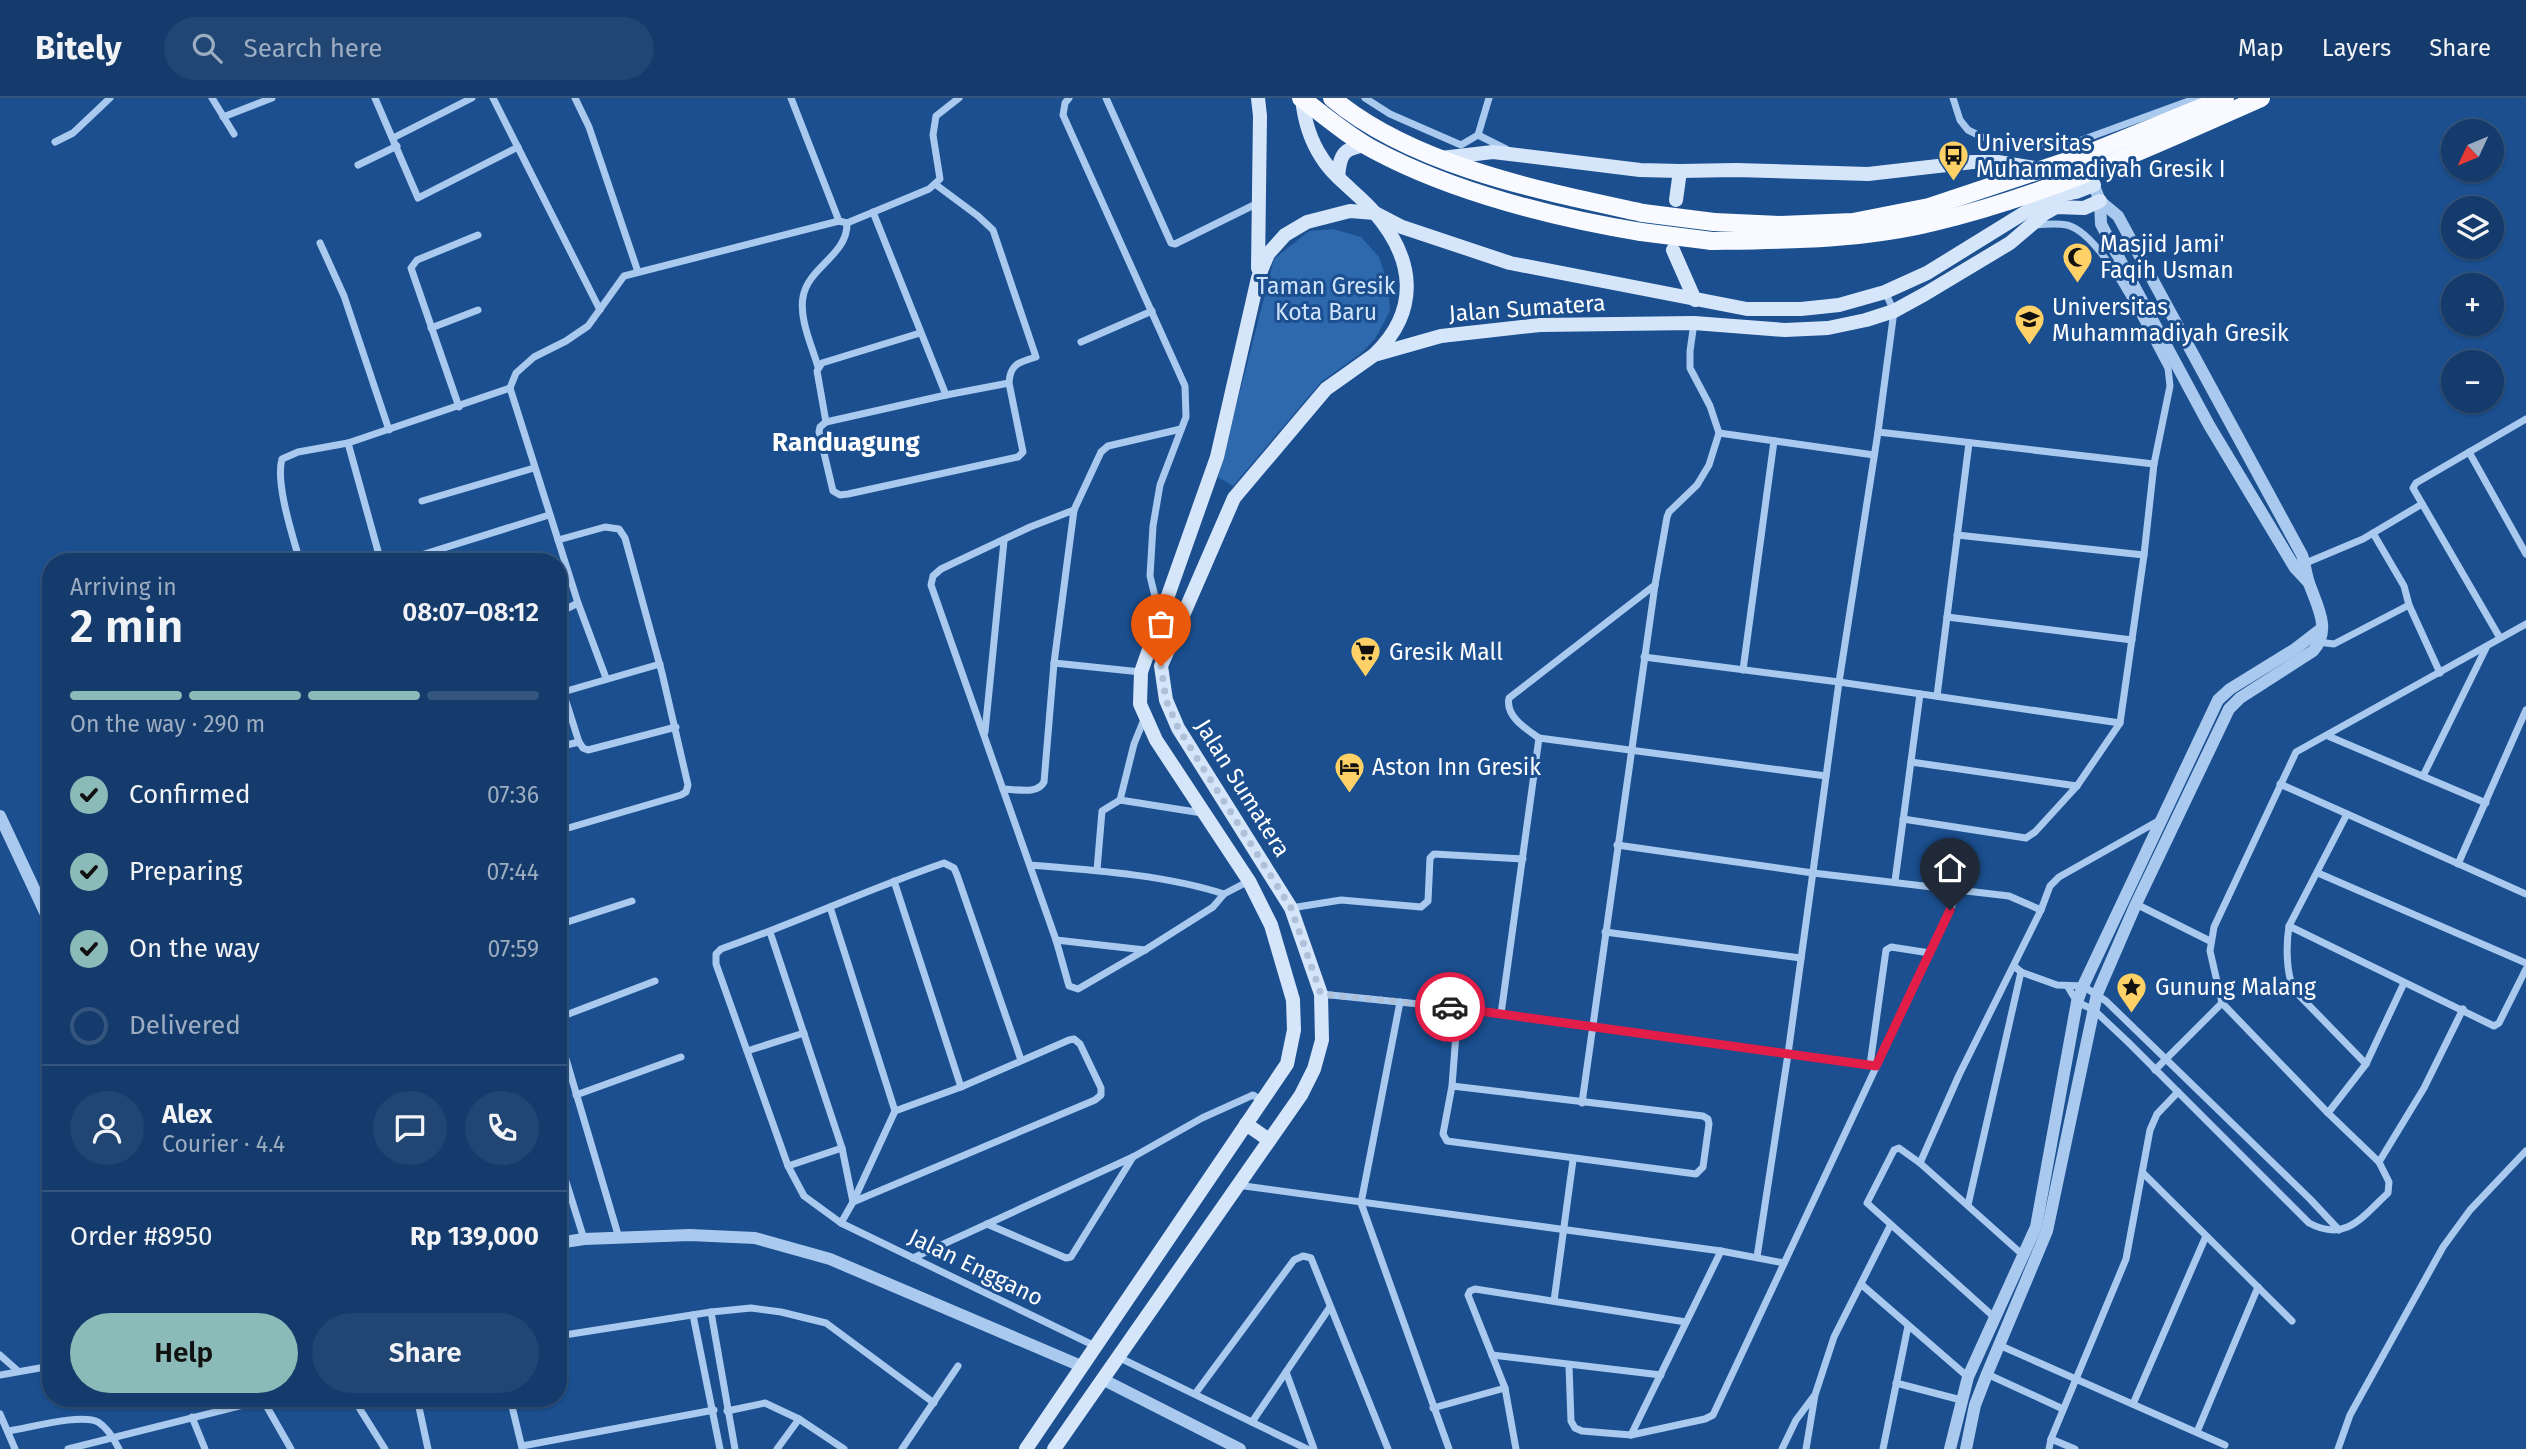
<!DOCTYPE html>
<html lang="en">
<head>
<meta charset="utf-8">
<style>
  :root { --surface:#143b6b; --page:#214673; --text:#f1f3f6; --muted:#9dadc1; --line:#33557e; --accent:#8bbbb9 }
  body { margin:0; font-family:"Fira Sans",sans-serif; background:var(--page); color:var(--text); height:100vh; display:flex; flex-direction:column; font-size:26px; white-space:nowrap }
  * { box-sizing:border-box; margin:0 }
  p { font-size:23px; color:var(--muted) }
  .icon { flex:none; width:38px; height:38px; fill:none; stroke:currentColor; stroke-width:2; stroke-linecap:round; stroke-linejoin:round }
  .map { position:relative; flex:1; overflow:hidden }
  .side { position:absolute; left:42px; top:455px; width:525px; height:854px; display:flex; flex-direction:column; background:var(--surface); border-radius:28px; box-shadow:0 2px 5px #0004,0 0 0 2px var(--line) }
  .side>* { flex:none }
  .needle { width:46px; rotate:226deg }
  .tools { position:absolute; left:2441px; top:21px; display:grid; gap:14px }
  .tools a { display:grid; place-items:center; width:63px; height:63px; border-radius:50%; background:var(--surface); box-shadow:0 2px 5px #0004,0 0 0 2px var(--line); font-size:35px }
  .pin { position:absolute; display:grid; place-items:center; width:60px; height:60px; color:#fff; margin:-72px -30px; border-radius:50% 50% 50% 0; rotate:-45deg; box-shadow:0 0 7px #0007 }
  .pin .icon { rotate:45deg }
  .courier { position:absolute; display:grid; place-items:center; width:70px; height:70px; margin:-35px; border:5px solid #e11d48; border-radius:50%; background:#fff; color:#222; box-shadow:0 2px 9px #0007 }
  .head em { font-style:normal; font-weight:600 }
  .head div { display:flex; flex-direction:column-reverse }
  .head { display:flex; align-items:center; justify-content:space-between; height:119px; padding:0 28px }
  h1 { font-size:46px; font-weight:600; line-height:52px }
  .bar { display:grid; grid-template-columns:repeat(4,1fr); gap:10px 7px; align-content:center; height:84px; padding:0 28px }
  .bar i { height:9px; border-radius:5px; background:var(--line) }
  .bar .on { background:var(--accent) }
  .bar p { grid-column:span 4 }
  .line { display:flex; align-items:center; gap:18px; padding:0 28px; border-top:2px solid var(--line) }
  .line div { flex:1 }
  .round { display:grid; place-items:center; flex:none; width:74px; height:74px; border-radius:37px; background:var(--page) }
  ol { padding:0 28px; list-style:none }
  li { display:flex; align-items:center; gap:21px; height:77px }
  li p { margin-inline-start:auto }
  li .icon { padding:7px; border-radius:50%; background:var(--accent); color:#111; stroke-width:4 }
  li:last-child { color:var(--muted) }
  li i { width:38px; height:38px; border:4px solid var(--line); border-radius:50% }
  .button { display:flex; gap:14px; margin-top:auto; padding:14px 28px }
  .button a { flex:1; height:80px; border-radius:42px; background:var(--accent); color:#111; font-size:28px; font-weight:600; line-height:80px; text-align:center }
  .button a+a { background:var(--page); color:var(--text) }
  header { display:flex; align-items:center; gap:42px; box-sizing:border-box; height:98px; padding:0 35px; background:var(--surface); border-bottom:2px solid var(--line) }
  header strong { font-size:33px }
  nav { display:flex; gap:38px; margin-inline-start:auto; font-size:24px }
  .search { width:490px; height:63px; background:var(--page); display:flex; align-items:center; gap:18px; box-sizing:border-box; padding:0 24px; border-radius:38px; color:var(--muted); font-size:26px }
  .map>svg:first-child { display:block }
</style>
</head>
<body>
<header>
<strong>Bitely</strong>
<div class="search"><svg class="icon" aria-label="search" viewBox="0 0 24 24"><circle cx="10" cy="10" r="6"/><path d="M15 15l6 6"/></svg>Search here</div>
<nav><a>Map</a><a>Layers</a><a>Share</a></nav>
</header>
<div class="map">
<svg width="2526" height="1351" viewBox="0 0 2526 1351">
  <rect width="100%" height="100%" fill="#1b4f8f"/>
  <path fill="#2e69ad" d="M1333 131 1361 139 1379 159 1388 186 1390 213 1375 241 1360 256 1321 284 1233 388 1218 379 1274 161 1309 133Z"/>
  <g fill="none" stroke-linecap="round" stroke-linejoin="round">
    <g stroke="#a9c9ee" stroke-width="7">
      <path d="M212 0 234 36"/>
      <path d="M375 0 418 100 518 49"/>
      <path d="M493 0 600 212"/>
      <path d="M575 0 589 29 638 174"/>
      <path d="M791 0 839 123 847 125 929 91 940 81 933 37 936 18 959 0"/>
      <path d="M1069 0 1065 5 1063 17 1185 288 1186 319 1160 387 1153 428 1150 478 1159 515"/>
      <path d="M1106 0 1171 145 1175 146 1258 105"/>
      <path d="M1365 0 1390 16 1461 47 1478 37 1489 0"/>
      <path d="M1953 0 1960 22 1968 32 1982 39 2040 50 2068 47 2197 0"/>
      <path d="M223 19 272 0"/>
      <path d="M1478 37 1506 51"/>
      <path d="M393 40 472 0"/>
      <path d="M55 44 73 35 110 0"/>
      <path d="M358 67 397 48"/>
      <path d="M935 86 978 118 993 132 1036 259C1019 264 1010 266 1009 285L1023 354 1018 359 848 396 840 397 833 393 819 334 820 329 826 324 946 297 1009 285"/>
      <path d="M873 114 946 297"/>
      <path d="M2035 127C2045 126 2057 125 2067 127 2104 136 2149 236 2168 270L2170 288 2154 366"/>
      <path d="M320 145 344 198 389 332"/>
      <path d="M431 230 478 212"/>
      <path d="M1081 244 1152 213"/>
      <path d="M818 269C812 248 799 221 803 199 808 169 848 157 847 125"/>
      <path d="M459 309 411 170 417 162 478 137"/>
      <path d="M826 324 817 273 822 265 920 235"/>
      <path d="M1878 334 2154 366 2144 457 2120 625 2077 688 2035 734 2026 740 1903 721"/>
      <path d="M1719 335 1874 357"/>
      <path d="M348 345 381 464"/>
      <path d="M2469 354 2526 456"/>
      <path d="M422 403 534 370"/>
      <path d="M1074 412 1030 429 941 471 933 478 931 487 1056 842 1069 888 1078 891 1145 852 1213 809 1224 796 1249 783"/>
      <path d="M2373 435 2404 488 2409 507 2440 575"/>
      <path d="M1957 437 2144 457"/>
      <path d="M558 442 605 429 619 431 625 440 662 575 688 687 686 694 681 697 558 733"/>
      <path d="M300 464C293 439 275 385 282 361L298 354 348 345 510 290"/>
      <path d="M399 464 549 417"/>
      <path d="M2301 467 2363 441 2422 406"/>
      <path d="M1655 487 1509 600C1505 618 1526 631 1539 640L1826 678"/>
      <path d="M578 505 510 290 516 275 534 259 566 243 588 228 624 178 839 123"/>
      <path d="M558 515 578 505 606 580"/>
      <path d="M1947 519 2132 542"/>
      <path d="M2500 540 2413 390 2416 385 2526 321"/>
      <path d="M2318 544 2334 546 2409 507"/>
      <path d="M1644 559 1839 584 2120 625"/>
      <path d="M1054 565 1141 574"/>
      <path d="M1743 572 1774 343"/>
      <path d="M1937 598 1969 345"/>
      <path d="M1145 619 1134 646 1120 702 1202 715"/>
      <path d="M985 634 1004 443"/>
      <path d="M2328 638 2486 705"/>
      <path d="M579 644 563 594 660 566"/>
      <path d="M558 649 579 644 583 650 588 652 676 629"/>
      <path d="M1911 664 2077 688"/>
      <path d="M2423 678 2486 550"/>
      <path d="M2280 686 2526 796"/>
      <path d="M1003 691C1017 691 1037 697 1044 684L1054 565 1074 412 1101 354 1108 348 1181 331"/>
      <path d="M1617 747 1813 775 2009 798 2041 812"/>
      <path d="M2458 766 2526 612"/>
      <path d="M1030 767C1091 772 1166 777 1224 796"/>
      <path d="M1097 772 1102 713 1120 702"/>
      <path d="M2318 775 2526 865"/>
      <path d="M894 783 961 989"/>
      <path d="M1895 783 1920 596"/>
      <path d="M2136 806 2210 843"/>
      <path d="M830 809 895 1013 853 1104 841 1125"/>
      <path d="M1291 810 1341 802 1421 809 1428 803 1430 760 1434 756 1523 761"/>
      <path d="M558 827 632 803"/>
      <path d="M2289 828 2347 716"/>
      <path d="M770 834 842 1050 853 1104 1095 1002 1101 997V990L1080 946 1074 941 1069 942 961 989 895 1013"/>
      <path d="M1605 834 1801 860"/>
      <path d="M1056 842 1145 852"/>
      <path d="M2014 868 2021 874 2057 887 2083 888 2106 903 2310 1101 2339 1132"/>
      <path d="M2068 889 2077 904 2094 912 2129 945 2309 1125C2346 1145 2363 1118 2388 1095L2389 1084 2379 1064 2328 1015 2222 905 2210 853 2214 829 2296 654 2526 526"/>
      <path d="M1321 896 1458 910 1876 968"/>
      <path d="M1400 904 1361 1105 1449 1351"/>
      <path d="M1501 916 1539 640"/>
      <path d="M558 920 655 883"/>
      <path d="M558 934 619 1140"/>
      <path d="M747 953 804 935"/>
      <path d="M1021 962 957 777 954 770 944 765C868 791 796 825 721 851L716 856V866L788 1068 804 1098 841 1125 1095 1248"/>
      <path d="M2366 966 2294 892C2286 875 2286 847 2289 828L2494 928 2499 925 2526 871"/>
      <path d="M1870 967 1886 852 1891 849 1930 855"/>
      <path d="M2155 972 2222 905"/>
      <path d="M1452 988 1703 1018 1708 1021 1709 1026 1703 1069 1696 1076 1447 1043 1443 1036 1452 988 1458 910"/>
      <path d="M576 997 681 959"/>
      <path d="M1582 1005 1655 487 1667 419 1669 414 1697 387 1709 367 1719 335 1710 308 1690 270V253L1694 225"/>
      <path d="M2328 1015 2366 966 2404 885"/>
      <path d="M558 1058 584 1141"/>
      <path d="M2379 1064 2424 990 2463 911"/>
      <path d="M1920 1065 1959 977 2041 812 2050 788 2059 779 2160 722"/>
      <path d="M788 1068 842 1050"/>
      <path d="M2143 1075 2292 1223"/>
      <path d="M1237 1087 1721 1153 1784 1165"/>
      <path d="M1968 1107 2021 874"/>
      <path d="M987 1126 1066 1160 1071 1159 1133 1059"/>
      <path d="M1757 1159 1788 956 1839 584 1878 334 1894 213 1885 194"/>
      <path d="M913 1160 1133 1059 1202 1020 1253 997 1262 1003"/>
      <path d="M1862 1187 1968 1279"/>
      <path d="M1554 1203 1573 1062"/>
      <path d="M711 1214 735 1351"/>
      <path d="M693 1217 720 1351"/>
      <path d="M1994 1219 1867 1105 1894 1052 1899 1050 1920 1065 2024 1158"/>
      <path d="M558 1238 711 1214 751 1210 781 1214 826 1225 934 1305"/>
      <path d="M1999 1247 2225 1347"/>
      <path d="M0 1257 18 1273"/>
      <path d="M1492 1257 1661 1277"/>
      <path d="M1118 1259 1307 1351"/>
      <path d="M1569 1268 1571 1323 1575 1330 1582 1333 1631 1337 1705 1321 1713 1317 1960 790"/>
      <path d="M1286 1274 1314 1351"/>
      <path d="M1987 1276 2063 1311"/>
      <path d="M0 1277 51 1268"/>
      <path d="M1896 1285 1961 1302"/>
      <path d="M1195 1296 1294 1162 1303 1158 1311 1160 1388 1351"/>
      <path d="M353 1300 385 1351"/>
      <path d="M417 1300 428 1351"/>
      <path d="M510 1300 522 1350"/>
      <path d="M263 1302 291 1351"/>
      <path d="M2133 1306 2206 1138"/>
      <path d="M1433 1310 1505 1290"/>
      <path d="M727 1313 765 1305 799 1321 844 1351"/>
      <path d="M0 1316 15 1351"/>
      <path d="M192 1319 205 1351"/>
      <path d="M1252 1324 1330 1209"/>
      <path d="M8 1333C29 1330 81 1315 98 1324 108 1330 114 1341 119 1351"/>
      <path d="M2197 1334 2258 1189"/>
      <path d="M1631 1337 1721 1153"/>
      <path d="M2051 1341 2075 1351"/>
      <path d="M522 1348 714 1312"/>
      <path d="M68 1351 271 1300"/>
      <path d="M777 1351 799 1321"/>
      <path d="M902 1351 958 1268"/>
      <path d="M1516 1351 1505 1290 1468 1197 1470 1193 1475 1191 1686 1224"/>
      <path d="M1782 1351 1796 1322 1814 1298"/>
      <path d="M1806 1351 1815 1297 1834 1239 1890 1128"/>
      <path d="M1883 1351 1908 1228"/>
      <path d="M2049 1351 2051 1341 2126 1161 2150 1032 2157 1016 2178 994"/>
      <path d="M2338 1351 2350 1317 2443 1149 2470 1112 2526 1053"/>
    </g>
    <g stroke="#a9c9ee" stroke-width="12">
      <path d="M2090 78 2100 103 2101 126 2112 147 2209 327 2295 470 2309 485"/>
      <path d="M0 718 51 827"/>
      <path d="M558 1145 584 1141 690 1137 755 1140 830 1161 1081 1268"/>
      <path d="M1102 1281 1240 1351"/>
      <path d="M1950 1351 1968 1279 2036 1129 2077 904 2083 888 2218 602 2230 591 2295 551 2321 531"/>
      <path d="M1966 1351 1975 1307 1987 1276 2047 1133 2097 896 2136 806 2229 611 2240 600 2313 553C2332 532 2317 508 2309 485 2306 476 2305 466 2302 457L2118 118 2100 103"/>
    </g>
    <g stroke="#d6e6fa" stroke-width="14">
      <path d="M1258 0 1260 18 1258 170"/>
      <path d="M1302 0C1304 21 1310 42 1322 60 1335 81 1358 95 1374 114 1415 161 1420 212 1375 256"/>
      <path d="M1441 60 1493 54 1640 72 1680 73 1736 72 1868 76 1973 64H1998L2041 71"/>
      <path d="M1338 79C1340 56 1343 50 1367 47"/>
      <path d="M1676 102 1680 73"/>
      <path d="M1673 152 1695 202"/>
      <path d="M1246 1026 1269 1042"/>
      <path d="M1026 1351 1287 966 1294 932 1293 902 1271 827 1249 783 1156 642 1140 606 1141 574 1217 359 1258 180 1268 156 1285 137 1307 124 1350 113 1375 115 1402 129 1510 165 1747 211H1801L1839 207 1885 194 1927 175 2050 99 2076 94 2094 87"/>
      <path d="M1054 1351 1301 997 1314 971 1322 942 1321 896 1291 810 1178 630 1166 602 1161 568 1234 400 1326 291 1374 257 1441 238 1540 227 1694 225 1785 232 1828 230 1866 222 1894 213 1925 196 2010 145 2044 116 2056 109 2084 110 2100 103"/>
    </g>
    <g stroke="#f8faff" stroke-width="18">
      <path d="M1301 0C1325 18 1349 39 1376 53 1453 94 1555 120 1641 134"/>
      <path d="M1332 0C1413 68 1542 93 1643 115"/>
      <path d="M1714 124 1781 127 1853 124 1929 109 2082 58 2225 0"/>
      <path d="M1712 143C1785 142 1862 142 1934 124 2048 97 2155 47 2261 0"/>
    </g>
    <g stroke="#f8faff" stroke-width="18">
      <path d="M1643 115 1714 124"/>
      <path d="M1641 134 1712 143"/>
    </g>
  </g>
  <g fill="none" stroke-linecap="round" stroke-linejoin="round">
    <path stroke="#afc1d8" stroke-width="7" stroke-dasharray="0 12.6" d="M1161 568 1166 602 1178 630 1291 810 1321 896 1450 909"/>
    <path stroke="#e11d48" stroke-width="9" d="M1450 909 1876 968 1950 812"/>
  </g>
  <defs>
    <symbol id="bus-pin" viewBox="-11 -11 22 30"><path d="M0 17L-7.5 6A9.5 9.5 0 1 1 7.5 6Z" fill="#ffd166" stroke="#1b4f8f"/><path d="M-5-6H5V4H4V6H2V4H-2V6H-4V4H-5ZM-3.5-4V0h7V-4ZM-3.5 1.2v1.5H-2V1.2ZM2 1.2v1.5H3.5V1.2Z" fill="#111"/></symbol>
    <symbol id="mosque-pin" viewBox="-11 -11 22 30"><path d="M0 17L-7.5 6A9.5 9.5 0 1 1 7.5 6Z" fill="#ffd166" stroke="#1b4f8f"/><path d="M3.5-4.9A6 6 0 1 0 3.5 4.9A5 5 0 1 1 3.5-4.9Z" fill="#111"/></symbol>
    <symbol id="university-pin" viewBox="-11 -11 22 30"><path d="M0 17L-7.5 6A9.5 9.5 0 1 1 7.5 6Z" fill="#ffd166" stroke="#1b4f8f"/><path d="M0-5L7-2L0 1L-7-2ZM-4 1L0 2.5L4 1V4Q0 6-4 4Z" fill="#111"/></symbol>
    <symbol id="supermarket-pin" viewBox="-11 -11 22 30"><path d="M0 17L-7.5 6A9.5 9.5 0 1 1 7.5 6Z" fill="#ffd166" stroke="#1b4f8f"/><path d="M-6-5.5h2.5l.6 2H6L4.5 2H-2.5L-4.4-4H-6ZM-1.5 3.2a1.3 1.3 0 1 0 .1 0ZM3 3.2a1.3 1.3 0 1 0 .1 0Z" fill="#111"/></symbol>
    <symbol id="hotel-pin" viewBox="-11 -11 22 30"><path d="M0 17L-7.5 6A9.5 9.5 0 1 1 7.5 6Z" fill="#ffd166" stroke="#1b4f8f"/><path d="M-6-4.5h1.5V1H6V5H4.5V3h-9V5H-6ZM-4 0a1.8 1.8 0 1 1 3.6 0ZM.5 0V-2.5h3Q6-2.5 6 0Z" fill="#111"/></symbol>
    <symbol id="sight-pin" viewBox="-11 -11 22 30"><path d="M0 17L-7.5 6A9.5 9.5 0 1 1 7.5 6Z" fill="#ffd166" stroke="#1b4f8f"/><path d="M0-6L1.8-2.2L6-1.7L2.9 1.2L3.7 5.4L0 3.3L-3.7 5.4L-2.9 1.2L-6-1.7L-1.8-2.2Z" fill="#111"/></symbol>
  </defs>
  <g fill-rule="evenodd">
    <use href="#bus-pin" x="1936" y="40" width="35" height="47"/>
    <use href="#mosque-pin" x="2060" y="142" width="35" height="47"/>
    <use href="#university-pin" x="2012" y="204" width="35" height="47"/>
    <use href="#supermarket-pin" x="1348" y="536" width="35" height="47"/>
    <use href="#hotel-pin" x="1332" y="652" width="35" height="47"/>
    <use href="#sight-pin" x="2114" y="872" width="35" height="47"/>
  </g>
  <g text-anchor="middle" dominant-baseline="central" stroke-width="6" stroke-linejoin="round" paint-order="stroke">
    <g font-size="23" fill="#fff" stroke="#1b4f8f" text-anchor="start">
      <text x="1976" y="45">Universitas<tspan x="1976" dy="26">Muhammadiyah Gresik I</tspan></text>
      <text x="2100" y="146">Masjid Jami'<tspan x="2100" dy="26">Faqih Usman</tspan></text>
      <text x="2052" y="209">Universitas<tspan x="2052" dy="26">Muhammadiyah Gresik</tspan></text>
      <text x="1389" y="554">Gresik Mall</text>
      <text x="1372" y="669">Aston Inn Gresik</text>
      <text x="2155" y="889">Gunung Malang</text>
    </g>
    <g font-size="23" fill="#cfe3fa" stroke="#1b4f8f">
      <text x="1326" y="188">Taman Gresik<tspan x="1326" dy="26">Kota Baru</tspan></text>
    </g>
    <g font-size="23" fill="#fff" stroke="#1b4f8f">
      <text transform="translate(1527 210) rotate(-4)">Jalan Sumatera</text>
      <text transform="translate(1243 690) rotate(58)">Jalan Sumatera</text>
      <text transform="translate(976 1169) rotate(26)">Jalan Enggano</text>
    </g>
    <g font-size="26" font-weight="bold" fill="#fff" stroke="#1b4f8f">
      <text x="846" y="344">Randuagung</text>
    </g>
  </g>
</svg>
<div class="tools">
<a><svg class="needle" viewBox="-14 -14 28 28"><path d="M0-13l5 13h-10z" fill="#e53935"/><path d="M0 13l5-13h-10z" fill="#9dadc1"/></svg></a>
<a><svg class="icon" aria-label="layers" viewBox="0 0 24 24"><path d="M12 4l9 5-9 5-9-5zM3 14l9 5 9-5"/></svg></a>
<a>+</a>
<a>−</a>
</div>
<div class="pin" style="left:1161px;top:568px;background:#ea580c"><svg class="icon" aria-label="bag" viewBox="0 0 24 24"><path d="M5 8h14l-1 12H6zM9 8a3 3 0 0 1 6 0"/></svg></div>
<div class="pin" style="left:1950px;top:812px;background:#1f2937"><svg class="icon" aria-label="home" viewBox="0 0 24 24"><path d="M3 11l9-7 9 7M6 9v11h12V9"/></svg></div>
<div class="courier" style="left:1450px;top:909px"><svg class="icon" aria-label="car" viewBox="0 0 24 24"><path d="M5 17H2v-5l4-1 3-4h7l3 4 3 1v5h-3M9 17h6M6 11h13"/><circle cx="7" cy="17" r="2"/><circle cx="17" cy="17" r="2"/></svg></div>
<section class="side">
<div class="head"><div><h1>2 min</h1><p>Arriving in</p></div><em>08:07–08:12</em></div>
<div class="bar"><i class="on"></i><i class="on"></i><i class="on"></i><i></i><p>On the way · 290 m</p></div>
<ol>
<li><svg class="icon" aria-label="check" viewBox="0 0 24 24"><path d="M5 12l5 5 9-10"/></svg>Confirmed<p>07:36</p></li>
<li><svg class="icon" aria-label="check" viewBox="0 0 24 24"><path d="M5 12l5 5 9-10"/></svg>Preparing<p>07:44</p></li>
<li><svg class="icon" aria-label="check" viewBox="0 0 24 24"><path d="M5 12l5 5 9-10"/></svg>On the way<p>07:59</p></li>
<li><i></i>Delivered</li>
</ol>
<div class="line" style="height:126px"><a class="round"><svg class="icon" aria-label="person" viewBox="0 0 24 24"><circle cx="12" cy="8" r="4"/><path d="M4 21q1-7 8-7t8 7"/></svg></a><div><b>Alex</b><p>Courier · 4.4</p></div><a class="round"><svg class="icon" aria-label="chat" viewBox="0 0 24 24"><path d="M4 5h16v11H9l-5 4z"/></svg></a><a class="round"><svg class="icon" aria-label="phone" viewBox="0 0 24 24"><path d="M5 4h4l2 5-3 2q2 4 5 5l2-3 5 2v4C11 20 4 13 5 4z"/></svg></a></div>
<div class="line" style="height:91px"><div>Order #8950</div><b>Rp 139,000</b></div>
<div class="button"><a>Help</a><a>Share</a></div>
</section>
</div>
</body>
</html>
